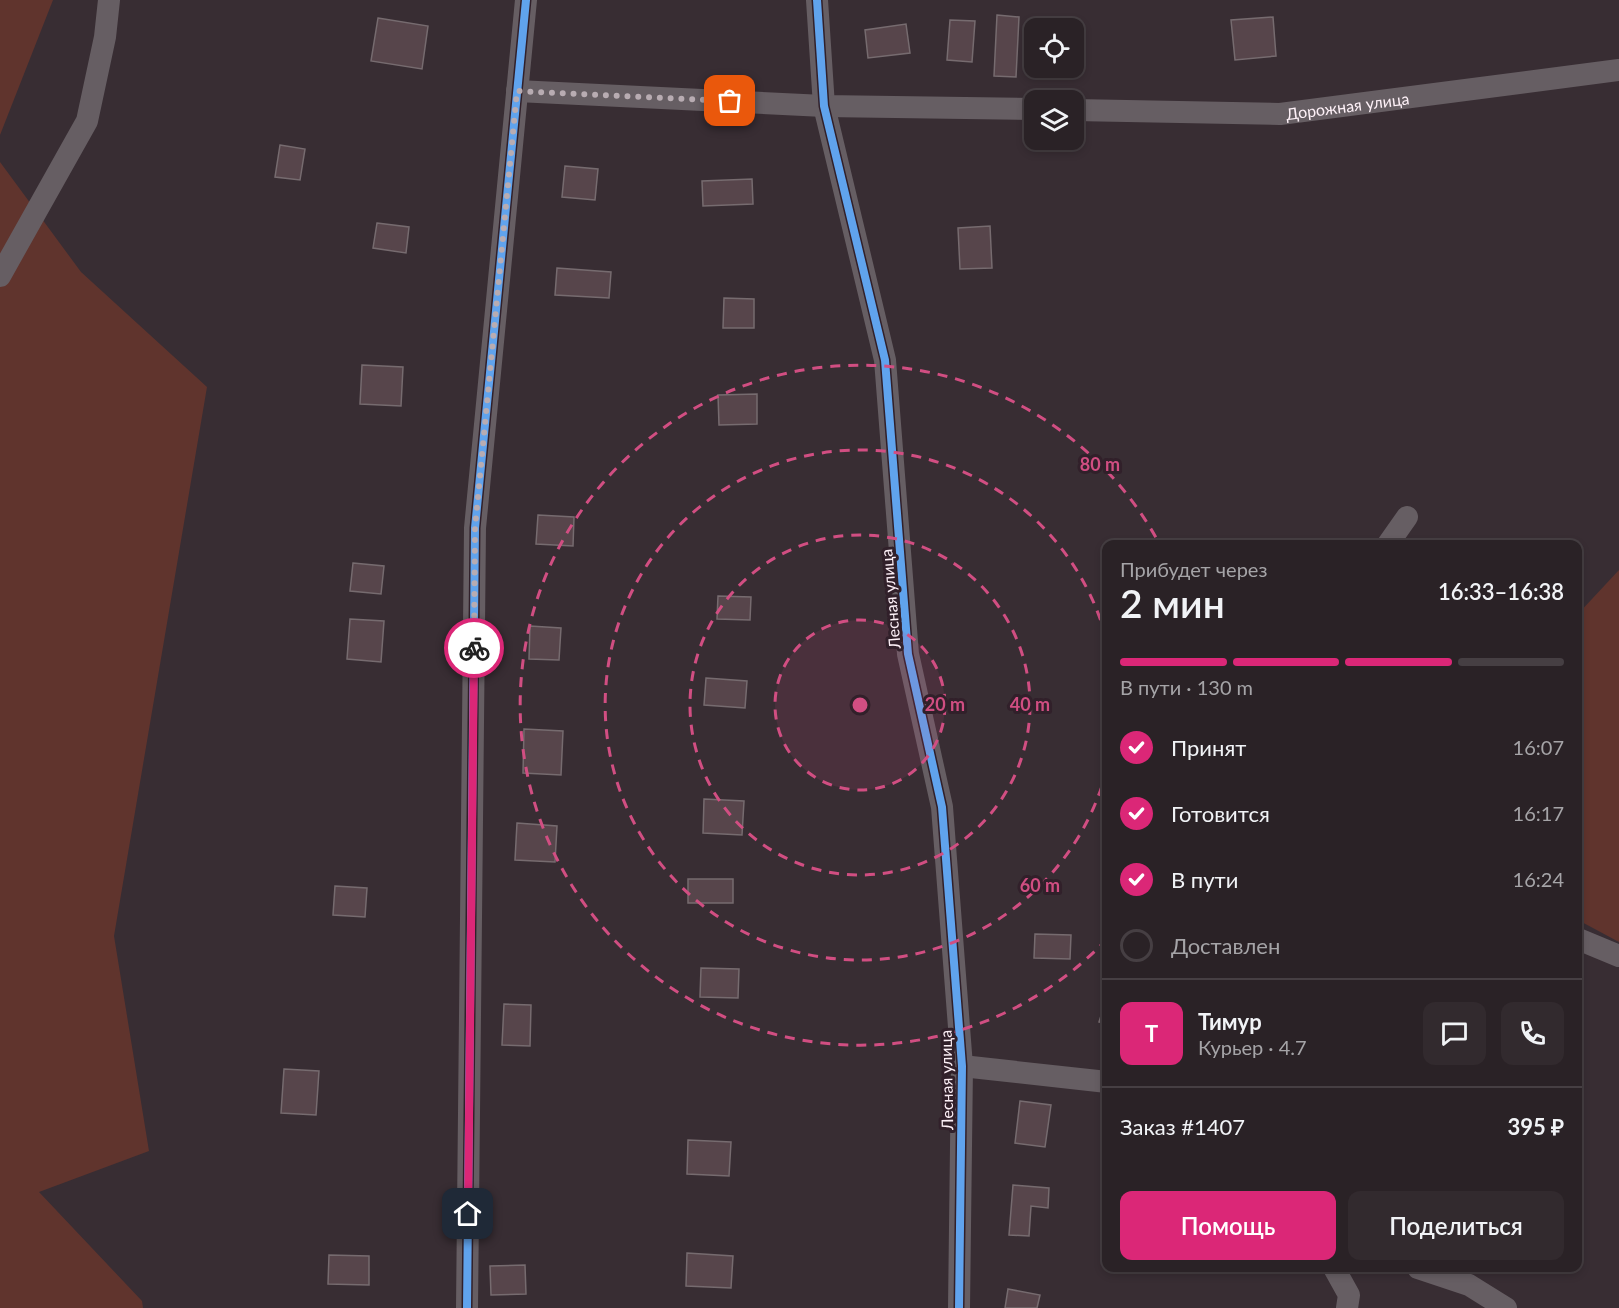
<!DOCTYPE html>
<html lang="ru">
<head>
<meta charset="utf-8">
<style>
  :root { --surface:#2a2226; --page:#322a2e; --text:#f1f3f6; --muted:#a5a4a7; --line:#463f43; --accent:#db2777 }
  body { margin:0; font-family:Lato,sans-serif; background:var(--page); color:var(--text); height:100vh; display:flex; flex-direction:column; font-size:22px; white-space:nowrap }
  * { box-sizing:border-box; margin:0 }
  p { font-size:20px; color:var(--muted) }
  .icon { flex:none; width:33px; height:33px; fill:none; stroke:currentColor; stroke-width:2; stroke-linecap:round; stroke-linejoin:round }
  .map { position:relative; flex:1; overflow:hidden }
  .details { position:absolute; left:1102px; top:540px; width:480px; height:732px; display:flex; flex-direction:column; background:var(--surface); border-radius:12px; box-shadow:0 3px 9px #0003,0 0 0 2px var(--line) }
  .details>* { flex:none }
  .fabs { position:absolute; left:1024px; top:18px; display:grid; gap:12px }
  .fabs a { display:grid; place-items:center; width:60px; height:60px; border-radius:12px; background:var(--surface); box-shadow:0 3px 9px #0003,0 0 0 2px var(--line); font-size:30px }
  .pin { position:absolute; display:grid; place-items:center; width:51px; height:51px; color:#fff; margin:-26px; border-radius:12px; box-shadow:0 3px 9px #0006 }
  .courier { position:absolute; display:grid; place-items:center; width:60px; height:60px; margin:-30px; border:4px solid #db2777; border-radius:50%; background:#fff; color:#222; box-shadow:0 2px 8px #0007 }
  .overview em { font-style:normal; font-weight:600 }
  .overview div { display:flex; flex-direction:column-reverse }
  .overview { display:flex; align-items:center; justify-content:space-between; height:102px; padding:0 18px }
  h1 { font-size:39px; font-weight:600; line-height:45px }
  .bar { display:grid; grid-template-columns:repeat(4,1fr); gap:9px 6px; align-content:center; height:72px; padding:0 18px }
  .bar i { height:8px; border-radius:4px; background:var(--line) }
  .bar .on { background:var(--accent) }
  .bar p { grid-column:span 4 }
  .line { display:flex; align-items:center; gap:15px; padding:0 18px; border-top:2px solid var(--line) }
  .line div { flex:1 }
  .round { display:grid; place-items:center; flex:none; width:63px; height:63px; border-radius:12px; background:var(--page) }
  ol { padding:0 18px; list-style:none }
  li { display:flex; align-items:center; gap:18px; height:66px }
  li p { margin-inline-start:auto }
  li .icon { padding:6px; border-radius:50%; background:var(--accent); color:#fff; stroke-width:4 }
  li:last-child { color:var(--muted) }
  li i { width:33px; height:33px; border:3px solid var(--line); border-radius:50% }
  .action { display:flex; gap:12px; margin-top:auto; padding:12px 18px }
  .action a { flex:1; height:69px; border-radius:12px; background:var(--accent); color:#fff; font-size:24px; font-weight:600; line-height:69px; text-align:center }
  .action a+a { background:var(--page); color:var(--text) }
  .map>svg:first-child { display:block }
</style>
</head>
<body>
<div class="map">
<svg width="1619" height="1308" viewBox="0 0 1619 1308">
  <rect width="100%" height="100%" fill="#382d33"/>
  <g fill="#60342d">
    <path d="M0 0H53L0 135Z"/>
    <path d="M0 162 81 272 207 387 114 936 149 1151 39 1192 142 1301 143 1308H0Z"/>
    <path d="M1619 570V942L1578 920V614Z"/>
  </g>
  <g fill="#57454b" stroke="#766b6f" stroke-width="1.5">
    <path d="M997 15 1019 17 1016 77 994 76Z"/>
    <path d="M1273 17 1276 56 1235 60 1231 20Z"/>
    <path d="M378 18 428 26 422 69 371 61Z"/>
    <path d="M950 20 975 21 972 62 947 60Z"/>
    <path d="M906 24 910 53 868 58 865 30Z"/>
    <path d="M280 145 305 149 300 180 275 177Z"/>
    <path d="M565 166 598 169 595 200 562 197Z"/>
    <path d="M752 179 753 204 703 206 702 181Z"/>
    <path d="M377 223 409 227 406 253 373 248Z"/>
    <path d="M990 226 992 268 960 269 958 228Z"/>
    <path d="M557 268 611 272 609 298 555 295Z"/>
    <path d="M724 298 754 299V328H723Z"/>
    <path d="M362 365 403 367 401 406 360 404Z"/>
    <path d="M757 394V424L719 425 718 395Z"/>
    <path d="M538 515 574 517 573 546 536 544Z"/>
    <path d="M353 563 384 566 381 594 350 591Z"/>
    <path d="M718 596 751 597 750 620 717 619Z"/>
    <path d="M350 619 384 621 381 662 347 659Z"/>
    <path d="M530 626 561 628 559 660 529 659Z"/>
    <path d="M706 678 747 681 745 708 704 705Z"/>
    <path d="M524 729 563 731 561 775 523 773Z"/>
    <path d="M704 799 744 801 742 835 703 833Z"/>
    <path d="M517 823 557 826 555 862 515 860Z"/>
    <rect x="688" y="879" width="45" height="24"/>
    <path d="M335 886 367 888 365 917 333 915Z"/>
    <path d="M1035 934 1071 935 1070 959 1034 958Z"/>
    <path d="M701 968 739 969 738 998 700 997Z"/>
    <path d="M1107 997V1024L1099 1022Z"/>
    <path d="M504 1004 531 1005 530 1046 502 1045Z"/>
    <path d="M284 1069 319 1071 316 1115 281 1113Z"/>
    <path d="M1020 1101 1051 1105 1045 1147 1015 1143Z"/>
    <path d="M688 1140 731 1142 729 1176 687 1174Z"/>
    <path d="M1013 1185 1049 1188 1048 1208 1031 1206 1029 1236 1009 1235Z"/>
    <path d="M687 1253 733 1256 731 1288 686 1286Z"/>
    <path d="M329 1255 369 1256V1285L328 1284Z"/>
    <path d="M525 1265 526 1294 491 1295 490 1266Z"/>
    <path d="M1008 1289 1040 1295 1037 1308H1005Z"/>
  </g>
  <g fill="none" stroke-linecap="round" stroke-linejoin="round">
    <g stroke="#665e63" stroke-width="22">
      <path d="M817 0 824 106 885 360 908 654 942 807 962 1066 959 1308"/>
      <path d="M517 91 824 106 1035 109"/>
      <path id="s1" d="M1074 110 1280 114 1619 70"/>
      <path d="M0 276 87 121 105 37 109 0"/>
      <path d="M1388 544 1407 517"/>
      <path d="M1578 939 1619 956"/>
      <path d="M962 1066 1107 1082"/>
      <path d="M1334 1268 1349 1295 1347 1308"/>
      <path d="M1418 1268 1469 1285 1506 1308"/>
      <path d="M467 1308 475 528 526 0"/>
    </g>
    <defs>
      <g id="cycleway">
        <path d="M817 0 824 106 885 360 908 654 942 807 962 1066 959 1308"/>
        <path d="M467 1308 475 528 526 0"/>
      </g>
    </defs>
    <use href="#cycleway" stroke="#31202a" stroke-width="11"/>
    <use href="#cycleway" stroke="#60a3ed" stroke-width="8"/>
  </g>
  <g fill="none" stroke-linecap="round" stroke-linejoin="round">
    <path stroke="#b8acb2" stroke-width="6" stroke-dasharray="0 10.8" d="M474 648 475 528 517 91 730 101"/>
    <path stroke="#db2777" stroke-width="8" d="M468 1214 474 648"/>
  </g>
  <circle cx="860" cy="705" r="85" fill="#d14e82" fill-opacity=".12"/>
  <g fill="none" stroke="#d14e82" stroke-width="3" stroke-dasharray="10 8">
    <circle cx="860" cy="705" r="85"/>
    <circle cx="860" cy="705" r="170"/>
    <path d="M1107 769A255 255 0 1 1 1107 641"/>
    <path d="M1107 939A340 340 0 1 1 1159 543"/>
  </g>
  <g text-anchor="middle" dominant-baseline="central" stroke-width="6" stroke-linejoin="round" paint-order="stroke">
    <g font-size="16" fill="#fdf0f7" stroke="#31202a">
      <text stroke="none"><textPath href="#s1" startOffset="274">Дорожная улица</textPath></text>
      <text transform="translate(890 599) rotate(-95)">Лесная улица</text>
      <text transform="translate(946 1080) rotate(-91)">Лесная улица</text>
    </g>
  </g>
  <circle cx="860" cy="705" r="9" fill="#d14e82" stroke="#31202a" stroke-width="3"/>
  <g font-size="18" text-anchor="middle" font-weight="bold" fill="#d14e82" stroke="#31202a" stroke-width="6" stroke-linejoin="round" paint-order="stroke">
    <text x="1100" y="471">80 m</text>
    <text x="945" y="711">20 m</text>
    <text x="1030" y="711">40 m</text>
    <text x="1040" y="892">60 m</text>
  </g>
</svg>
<div class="fabs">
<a><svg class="icon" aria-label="locate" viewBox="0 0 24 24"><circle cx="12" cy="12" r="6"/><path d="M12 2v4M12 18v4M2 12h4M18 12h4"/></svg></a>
<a><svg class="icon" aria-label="layers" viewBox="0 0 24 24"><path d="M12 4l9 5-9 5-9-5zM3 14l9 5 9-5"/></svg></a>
</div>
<div class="pin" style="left:730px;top:101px;background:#ea580c"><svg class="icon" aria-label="bag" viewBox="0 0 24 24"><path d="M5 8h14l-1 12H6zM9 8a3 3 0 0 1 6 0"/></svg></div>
<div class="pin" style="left:468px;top:1214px;background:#1f2937"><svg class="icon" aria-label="home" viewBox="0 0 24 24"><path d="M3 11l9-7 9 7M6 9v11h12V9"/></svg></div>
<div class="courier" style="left:474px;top:648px"><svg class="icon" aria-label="bike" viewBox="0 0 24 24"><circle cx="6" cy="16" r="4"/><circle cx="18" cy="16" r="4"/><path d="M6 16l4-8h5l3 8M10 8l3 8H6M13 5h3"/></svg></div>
<section class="details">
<div class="overview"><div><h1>2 мин</h1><p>Прибудет через</p></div><em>16:33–16:38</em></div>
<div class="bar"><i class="on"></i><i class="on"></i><i class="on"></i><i></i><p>В пути · 130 m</p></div>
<ol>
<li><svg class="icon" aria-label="check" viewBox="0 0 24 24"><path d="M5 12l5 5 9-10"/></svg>Принят<p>16:07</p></li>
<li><svg class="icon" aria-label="check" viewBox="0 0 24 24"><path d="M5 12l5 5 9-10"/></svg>Готовится<p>16:17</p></li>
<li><svg class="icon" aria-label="check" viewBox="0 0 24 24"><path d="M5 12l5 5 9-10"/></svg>В пути<p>16:24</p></li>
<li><i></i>Доставлен</li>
</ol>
<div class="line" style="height:108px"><b class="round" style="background:var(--accent);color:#fff">Т</b><div><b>Тимур</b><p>Курьер · 4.7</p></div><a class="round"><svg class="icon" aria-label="chat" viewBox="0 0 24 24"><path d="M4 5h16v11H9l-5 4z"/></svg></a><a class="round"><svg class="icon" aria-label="phone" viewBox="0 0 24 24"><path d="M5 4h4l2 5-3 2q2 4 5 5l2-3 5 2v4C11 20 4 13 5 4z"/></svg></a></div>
<div class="line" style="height:78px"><div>Заказ #1407</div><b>395 ₽</b></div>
<div class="action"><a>Помощь</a><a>Поделиться</a></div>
</section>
</div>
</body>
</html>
